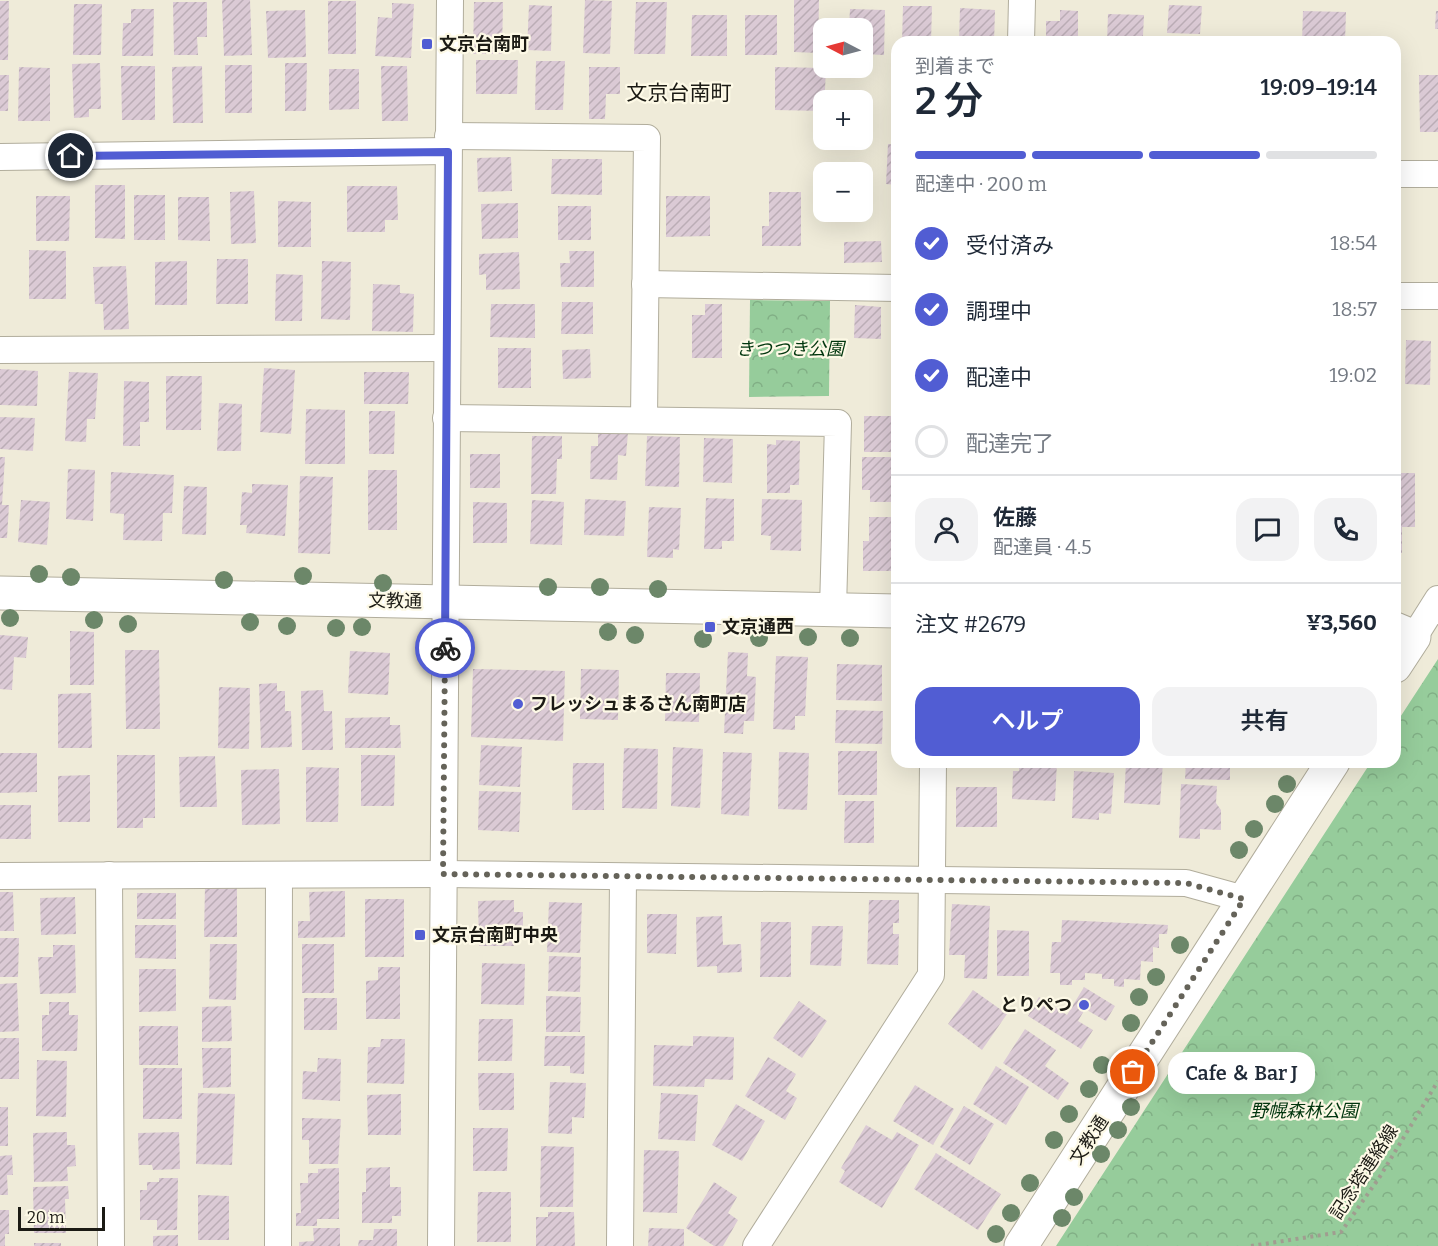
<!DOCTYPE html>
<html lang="ja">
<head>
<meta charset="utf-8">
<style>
  :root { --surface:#fff; --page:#f2f2f3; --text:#1f2937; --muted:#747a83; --line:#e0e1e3; --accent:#515dd3 }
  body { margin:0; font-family:Bitter,"Noto Sans JP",serif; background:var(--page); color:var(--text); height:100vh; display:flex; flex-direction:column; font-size:22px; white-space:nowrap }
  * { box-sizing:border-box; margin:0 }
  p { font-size:20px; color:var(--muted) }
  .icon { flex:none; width:33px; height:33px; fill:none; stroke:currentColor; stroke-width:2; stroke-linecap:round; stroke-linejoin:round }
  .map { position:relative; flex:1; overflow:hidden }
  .panel { position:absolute; left:891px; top:36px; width:510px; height:732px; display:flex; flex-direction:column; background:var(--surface); border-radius:18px; box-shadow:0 6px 24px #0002 }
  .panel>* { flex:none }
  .needle { width:39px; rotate:276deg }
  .fabs { position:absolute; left:813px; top:18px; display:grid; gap:12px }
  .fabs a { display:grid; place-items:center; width:60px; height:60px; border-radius:12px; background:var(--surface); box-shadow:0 6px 24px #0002; font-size:30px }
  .scale { position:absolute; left:18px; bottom:15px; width:87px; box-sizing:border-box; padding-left:6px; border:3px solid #1b1a14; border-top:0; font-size:16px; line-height:21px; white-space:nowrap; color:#1b1a14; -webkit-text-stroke:4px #fdf9e6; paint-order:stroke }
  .pin { position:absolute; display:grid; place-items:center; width:51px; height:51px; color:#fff; margin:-26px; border:3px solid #fff; border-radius:50%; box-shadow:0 2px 6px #0007 }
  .courier { position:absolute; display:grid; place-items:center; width:60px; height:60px; margin:-30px; border:4px solid #515dd3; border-radius:50%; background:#fff; color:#222; box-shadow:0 2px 8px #0007 }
  .bubble { position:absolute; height:42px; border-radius:18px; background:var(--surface); box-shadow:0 6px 24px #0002; font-size:20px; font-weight:600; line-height:42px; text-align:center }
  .head em { font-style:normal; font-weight:600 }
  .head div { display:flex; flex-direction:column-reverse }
  .head { display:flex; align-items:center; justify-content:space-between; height:102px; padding:0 24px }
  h1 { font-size:39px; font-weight:600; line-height:45px }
  .bar { display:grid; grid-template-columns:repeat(4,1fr); gap:9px 6px; align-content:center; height:72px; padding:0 24px }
  .bar i { height:8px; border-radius:4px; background:var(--line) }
  .bar .selected { background:var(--accent) }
  .bar p { grid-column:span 4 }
  .line { display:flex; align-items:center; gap:15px; padding:0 24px; border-top:2px solid var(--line) }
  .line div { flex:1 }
  .round { display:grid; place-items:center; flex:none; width:63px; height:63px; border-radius:18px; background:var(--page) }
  ol { padding:0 24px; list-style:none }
  li { display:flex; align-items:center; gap:18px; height:66px }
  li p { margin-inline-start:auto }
  li .icon { padding:6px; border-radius:50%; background:var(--accent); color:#fff; stroke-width:4 }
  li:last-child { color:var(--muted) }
  li i { width:33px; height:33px; border:3px solid var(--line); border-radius:50% }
  .primary-button { display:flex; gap:12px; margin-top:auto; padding:12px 24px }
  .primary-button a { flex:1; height:69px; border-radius:18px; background:var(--accent); color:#fff; font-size:24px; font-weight:600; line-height:69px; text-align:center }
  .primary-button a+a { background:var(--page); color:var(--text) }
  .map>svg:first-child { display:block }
</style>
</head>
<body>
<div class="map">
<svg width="1438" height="1246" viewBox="0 0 1438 1246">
  <defs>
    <pattern id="park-crowns" width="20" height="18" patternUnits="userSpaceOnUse" patternTransform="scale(1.5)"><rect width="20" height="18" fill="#96cc9b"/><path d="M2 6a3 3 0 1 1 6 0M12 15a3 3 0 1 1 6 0" fill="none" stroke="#81af85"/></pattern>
    <pattern id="building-hatch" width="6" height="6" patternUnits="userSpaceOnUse" patternTransform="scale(1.5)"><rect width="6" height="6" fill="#dbcad5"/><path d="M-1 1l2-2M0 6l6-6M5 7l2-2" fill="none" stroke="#bbadb6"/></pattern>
  </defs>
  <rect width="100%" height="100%" fill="#efebd9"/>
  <g fill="url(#park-crowns)">
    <path d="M750 300 830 301 829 396 749 397Z"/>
    <path d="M1438 659V1246H1056L1371 762H1395V725Z"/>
  </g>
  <g fill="url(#building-hatch)">
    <path d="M222 0H250L252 55 224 56Z"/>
    <path d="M585 0 612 1 610 54 583 53Z"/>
    <path d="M794 0H819L818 53 794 52Z"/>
    <path d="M0 1H9L8 60H0Z"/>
    <rect x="328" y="1" width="28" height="53"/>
    <path d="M173 2H207V37H197L198 55H174Z"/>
    <path d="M474 2H503L502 54H473Z"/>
    <path d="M636 2H667L665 54H634Z"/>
    <path d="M392 3 414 4 411 58 375 56 378 17 392 18Z"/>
    <path d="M74 4H102L101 55H73Z"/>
    <path d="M529 5 552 6 551 51 527 50Z"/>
    <path d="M1169 5 1202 6 1200 34 1167 33Z"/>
    <path d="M903 6H932L931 42H902Z"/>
    <path d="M960 8 995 10 994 42H959Z"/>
    <path d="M131 9H154L153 56H122L123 23H131Z"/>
    <path d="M850 9 885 10 884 55 862 54V28H849Z"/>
    <path d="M305 10 306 57 268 58 266 11Z"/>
    <path d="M1060 10 1078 11V42H1046V21H1060Z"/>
    <path d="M1303 11 1346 12 1345 42H1302Z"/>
    <path d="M1436 11H1438V29H1435Z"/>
    <path d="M1108 14 1144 15 1143 36H1153V42H1107Z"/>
    <path d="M692 15H727V56H691Z"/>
    <rect x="745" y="15" width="32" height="40"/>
    <path d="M476 60H518L517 94H476Z"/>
    <path d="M536 61H565L563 110H535Z"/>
    <path d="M100 63 101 109H89V117L74 118 72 64Z"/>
    <path d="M285 63H307L306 111H285Z"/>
    <rect x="225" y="65" width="27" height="48"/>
    <path d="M121 66H155V120H122Z"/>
    <path d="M202 66 203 123H173L172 67Z"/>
    <path d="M381 66H407L408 121H382Z"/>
    <path d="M19 67 50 68V121H18Z"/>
    <path d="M589 67H620V94H606L605 119H589Z"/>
    <path d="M775 67 826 68 824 111 775 110Z"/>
    <path d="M329 69H359V109L329 110Z"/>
    <path d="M0 75H9L8 111H0Z"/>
    <path d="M1419 75H1438V132H1420Z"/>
    <path d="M888 144 897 145V185L886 184Z"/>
    <path d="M511 157 512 191 478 192 477 158Z"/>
    <path d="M552 159H602V195L551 194Z"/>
    <path d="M95 185H125V239L95 238Z"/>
    <path d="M347 186H397L398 220H385V232H347Z"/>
    <path d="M254 191 256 243 231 244 230 192Z"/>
    <path d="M769 192H801V246H762V226H769Z"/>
    <rect x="134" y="195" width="31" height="45"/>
    <path d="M36 196H70L69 241H36Z"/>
    <path d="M666 196H710V236L666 237Z"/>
    <path d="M178 197H209L210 241 178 240Z"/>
    <path d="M278 201 311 202V247H278Z"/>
    <path d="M518 203V238L482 239 481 204Z"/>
    <rect x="558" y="206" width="33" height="34"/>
    <path d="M881 241 882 262 844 263V242Z"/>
    <path d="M29 250 66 251V299H29Z"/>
    <path d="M569 251H594V287H561L560 263H570Z"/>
    <path d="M519 252 520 289 486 290V274L479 275V254Z"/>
    <path d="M217 259H248V304H216Z"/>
    <path d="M187 261V305H155V262Z"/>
    <path d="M322 261 351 262 350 320 321 319Z"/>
    <path d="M126 266 129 329 104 330 103 304H95L93 267Z"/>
    <path d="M276 274 303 275 302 321H275Z"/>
    <path d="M373 284 400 285V293L414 294 413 332 372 331Z"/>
    <path d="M562 302H593V334H561Z"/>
    <path d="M491 304H535V338L490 337Z"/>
    <path d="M705 304H722V358H692V315H705Z"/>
    <path d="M855 305 881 307V339L854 338Z"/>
    <path d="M1406 340 1431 341 1430 385 1405 384Z"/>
    <rect x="498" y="348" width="33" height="40"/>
    <path d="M590 349 591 378 563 379 562 350Z"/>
    <path d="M264 368 295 370 291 434 260 432Z"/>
    <path d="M0 369 38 371 37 406 0 405Z"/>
    <path d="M69 372 98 373 95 419H87L86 442 65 441Z"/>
    <path d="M364 372H409L408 404H364Z"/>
    <path d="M166 376H202L201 430H166Z"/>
    <path d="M124 381 149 382V422H140V446H123Z"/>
    <path d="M219 403 242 404 241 451H217Z"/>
    <path d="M306 409 345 410V464H305Z"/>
    <path d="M369 411H395L394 454H369Z"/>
    <rect x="864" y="416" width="33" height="36"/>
    <path d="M0 417 35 418 33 451 0 449Z"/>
    <path d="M598 432 628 433 626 456 618 455 617 480 590 479 591 446H598Z"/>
    <path d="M532 436H562V459H557L556 494H531Z"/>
    <path d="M647 436 680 437 679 487 645 486Z"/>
    <path d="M704 438 733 439 732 483 703 482Z"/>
    <path d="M776 440 800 441 799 485H790V493H767V444L776 445Z"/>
    <rect x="470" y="454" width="30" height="34"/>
    <path d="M0 457H5L2 505H9L7 538H0Z"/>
    <path d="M862 457H896V502H870V490H862Z"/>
    <path d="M68 469 95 470 93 521 66 519Z"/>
    <rect x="368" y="470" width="29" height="60"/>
    <path d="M111 472 174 475 172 513H163L162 541 123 540 124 514 110 513Z"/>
    <path d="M1395 473H1415V527H1402V553H1395Z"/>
    <path d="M300 476 333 477 330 554 298 553Z"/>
    <path d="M252 484 288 485 285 536 246 533 247 525H240L242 492 252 493Z"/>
    <path d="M184 486 207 487 206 535 182 534Z"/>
    <path d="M706 498 734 499V541H722V549H704Z"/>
    <path d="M585 499 626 501 624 536 584 535Z"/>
    <path d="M762 499 802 500 801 551 770 550 771 536 761 535Z"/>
    <path d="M21 500 50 502 47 545 18 542Z"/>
    <path d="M532 500 564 502 562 545 530 544Z"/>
    <path d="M473 502 507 503V543H473Z"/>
    <path d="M649 507 681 508 679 550 673 549V558L647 557Z"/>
    <path d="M869 517H897V538H892V571H863V541H869Z"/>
    <path d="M70 631 94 632V685H70Z"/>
    <path d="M0 635 28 637 26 658 14 657 12 690 0 689Z"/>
    <path d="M125 650H159L160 729H126Z"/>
    <path d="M350 651 390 653 388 695 348 693Z"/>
    <path d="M728 652 748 653 747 676 756 677 754 721H744L743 734 724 733Z"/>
    <path d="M776 656 808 657 805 716H795V730L773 729Z"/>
    <path d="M837 664 882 665V701L836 700Z"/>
    <path d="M473 669 565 671 563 741 471 737Z"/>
    <path d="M581 669 619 670 618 720 580 719Z"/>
    <path d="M666 673H700L699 722 665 721Z"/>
    <path d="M277 683V691H285V711H291L292 747 261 748 259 684Z"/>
    <path d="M219 687 250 688 249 749 218 748Z"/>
    <path d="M323 690 324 711H332L333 750H302L301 691Z"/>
    <path d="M91 693 92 748H58V694Z"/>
    <path d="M836 710 883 711 882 744 835 743Z"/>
    <path d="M390 717V725H400L401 748H345V718Z"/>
    <path d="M481 745 522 747 520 787 479 785Z"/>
    <path d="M673 747 703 749 700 808 671 806Z"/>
    <path d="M624 748 658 749 657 809 622 808Z"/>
    <rect x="838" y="751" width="39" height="44"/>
    <path d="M723 752 752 753 749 816 721 814Z"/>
    <path d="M779 752 809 753 807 810 778 809Z"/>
    <path d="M0 753H37V792L0 793Z"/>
    <path d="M117 755H155V818H143V828H117Z"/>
    <path d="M361 755H395L394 806H361Z"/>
    <path d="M215 756 217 807H180L179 757Z"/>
    <path d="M1019 762H1057L1055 801 1012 799 1013 771H1019Z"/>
    <path d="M1126 762H1163L1160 805 1124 803Z"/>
    <path d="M1186 762H1230V780L1185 779Z"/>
    <path d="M573 763H604V810H572Z"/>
    <path d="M306 767 339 768 338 822H306Z"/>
    <path d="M279 769 280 824 242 825 241 770Z"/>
    <path d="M1074 771 1114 773 1111 814 1099 813V820L1072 818Z"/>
    <path d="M90 775V822H58V776Z"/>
    <path d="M1181 784 1217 786 1216 803 1221 810V830L1200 829V839L1179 838Z"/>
    <rect x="956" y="787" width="41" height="40"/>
    <path d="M479 791 521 792 519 832 478 830Z"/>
    <path d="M845 801H874V843H844Z"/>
    <rect x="0" y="805" width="31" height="34"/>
    <path d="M205 886H237V937H204Z"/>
    <path d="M345 891V937L298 938V921H310L309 892Z"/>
    <path d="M0 892H13L14 931H0Z"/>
    <rect x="137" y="893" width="39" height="26"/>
    <path d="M75 897 76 934 41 935 40 898Z"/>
    <rect x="365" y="899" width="39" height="58"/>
    <path d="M514 900V912H523V936H514V946H479L478 901Z"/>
    <path d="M869 900H899V923H893V934H899L898 965 867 964Z"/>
    <path d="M549 902 582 903 580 953 547 952Z"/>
    <path d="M952 904 990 906 987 979 964 978 965 955H949Z"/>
    <path d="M647 914H677L676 954 647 953Z"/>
    <path d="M722 916 723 945 741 944 742 972 717 973V966L697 967 696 917Z"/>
    <path d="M1062 920 1168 925 1167 934H1159V948L1153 947V962L1141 961 1140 980 1124 979V987L1114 986V979H1102V974L1085 973V980H1072V985H1060V973H1050L1052 942H1061Z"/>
    <path d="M761 922H791V977H760Z"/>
    <path d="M135 925H176V959L135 958Z"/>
    <path d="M812 926H843L841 966 810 965Z"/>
    <path d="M997 930 1029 931V976H997Z"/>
    <path d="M0 938H19L18 977H0Z"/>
    <path d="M210 944H237L236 1000 209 999Z"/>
    <rect x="302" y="944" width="32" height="49"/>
    <path d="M53 945H75L76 993 40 994 38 957H53Z"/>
    <path d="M549 956 581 957 580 992 548 991Z"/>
    <path d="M482 963 525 964 524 1005 481 1004Z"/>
    <path d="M378 967H400V1019H366V981L378 980Z"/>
    <path d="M139 969H176V1011L139 1012Z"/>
    <path d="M17 983 19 1031 0 1032V984Z"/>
    <path d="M1084 987 1115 1006 1106 1021 1085 1009 1078 1021 1093 1030 1081 1049 1028 1016 1039 997 1067 1015Z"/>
    <path d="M973 990 1007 1014 982 1050 948 1024Z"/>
    <path d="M546 996 581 997 580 1032H546Z"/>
    <rect x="304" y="998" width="33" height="32"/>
    <path d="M799 1001 827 1021 802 1058 773 1038Z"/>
    <path d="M49 1002H69V1015H78L77 1051H42V1015H49Z"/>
    <path d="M231 1006 232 1041 202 1042V1007Z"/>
    <path d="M479 1019H513L512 1061H478Z"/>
    <rect x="139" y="1026" width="39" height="39"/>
    <path d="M1025 1029 1056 1050 1045 1066 1069 1083 1058 1100 1003 1063Z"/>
    <path d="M545 1036H585L584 1074 570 1073V1066H544Z"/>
    <path d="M693 1036 734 1037 733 1080 705 1079 704 1087 653 1086 654 1045 693 1046Z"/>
    <rect x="0" y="1038" width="19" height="41"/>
    <path d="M381 1039H405L404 1084 367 1083 368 1047H380Z"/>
    <path d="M202 1048H231V1087L203 1088Z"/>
    <path d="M768 1057 796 1074 786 1091 797 1098 785 1120 745 1096Z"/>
    <path d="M318 1058 341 1059 340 1101 302 1099 303 1071 317 1072Z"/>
    <path d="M37 1060 67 1061 66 1117 36 1116Z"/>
    <path d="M996 1066 1029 1087 1006 1125 973 1104Z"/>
    <rect x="143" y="1068" width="39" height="51"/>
    <path d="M478 1073H514V1110H479Z"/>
    <path d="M550 1082 586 1083 584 1118 572 1117V1134L548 1133Z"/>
    <path d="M915 1085 954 1109 933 1145 893 1121Z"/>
    <path d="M198 1093 235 1094 232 1165 196 1164Z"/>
    <path d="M661 1093 698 1095 695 1141 658 1139Z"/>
    <path d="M401 1094V1135H368L367 1095Z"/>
    <path d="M736 1104 765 1121 742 1161 712 1145Z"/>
    <path d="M964 1106 994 1124 970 1165 940 1147Z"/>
    <rect x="0" y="1107" width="8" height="39"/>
    <path d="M302 1118 341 1119 338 1164H309V1140H302Z"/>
    <path d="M866 1125 892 1140 897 1132 919 1145 882 1208 839 1182 845 1171 841 1168Z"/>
    <path d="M473 1128H508L507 1171H473Z"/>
    <path d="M67 1132V1145H75L76 1166 67 1167 68 1181 34 1182 33 1133Z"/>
    <path d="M179 1132 180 1169 153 1170 152 1165H139L138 1133Z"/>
    <path d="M541 1146 574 1147 573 1207H540Z"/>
    <path d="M644 1150 679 1151 677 1213 643 1212Z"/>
    <path d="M936 1153 1001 1194 978 1230 914 1189Z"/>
    <path d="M12 1155 13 1175H7L8 1195H0V1156Z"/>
    <path d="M390 1167V1187H401V1216H392V1223H362V1192H366V1168Z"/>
    <path d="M339 1168V1219H317V1226H296V1213H301L300 1183H308V1173H318V1169Z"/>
    <path d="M159 1178H178L177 1230H157V1220H140V1190H147V1182H159Z"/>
    <path d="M714 1182 737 1197 728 1213 738 1220 723 1246H714L686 1228Z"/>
    <path d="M68 1186 69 1199H65L66 1233H34L33 1187Z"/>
    <path d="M478 1192H511V1242H477Z"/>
    <path d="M198 1195 229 1196V1240H198Z"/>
    <path d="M0 1210H9V1234H5V1246H0Z"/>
    <path d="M548 1212H574L575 1246H536V1217H548Z"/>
    <path d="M313 1228H340V1246H299V1242L314 1241Z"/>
    <path d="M649 1228 684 1229V1246H648Z"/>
    <path d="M374 1229H397V1246H358L359 1240H373Z"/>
    <path d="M178 1235V1246H153V1236Z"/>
    <rect x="34" y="1243" width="27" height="3"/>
  </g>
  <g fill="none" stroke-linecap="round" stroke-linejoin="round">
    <defs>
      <g id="street">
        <path d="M1021 42 1022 0"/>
        <path d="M448 136 647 138 644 420"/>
        <path d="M0 157 448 151"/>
        <path d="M1395 174H1438"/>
        <path d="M645 284 897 288"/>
        <path d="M1395 296H1438"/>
        <path d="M0 350 447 348"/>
        <path d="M446 418 838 423 833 609"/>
        <path d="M1414 637 1438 599"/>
        <path d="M109 875 111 1246"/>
        <path d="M0 876 443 874 1186 883 1244 899"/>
        <path d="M278 1246 279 875"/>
        <path d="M441 1246 450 0"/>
        <path d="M620 1246 623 877"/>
        <path d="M756 1246 931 975 933 762"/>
      </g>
      <g id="secondary">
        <path d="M0 593 897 611"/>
        <path d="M1395 629 1414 637 1395 666"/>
        <path d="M1021 1246 1333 762"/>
      </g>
    </defs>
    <use href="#street" stroke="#b1ad9c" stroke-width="28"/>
    <use href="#secondary" stroke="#b1ad9c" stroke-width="35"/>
    <path stroke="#a09d90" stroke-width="4" stroke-dasharray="3 4.5" stroke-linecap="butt" d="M1251 1246 1341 1232 1379 1178 1438 1081"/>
    <use href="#street" stroke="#fff" stroke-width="26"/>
    <use href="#secondary" stroke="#fff" stroke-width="33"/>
  </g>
  <g fill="#6c8769">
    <circle cx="39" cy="574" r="9"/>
    <circle cx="303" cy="576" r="9"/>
    <circle cx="71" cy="577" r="9"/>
    <circle cx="224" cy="580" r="9"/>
    <circle cx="383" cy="583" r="9"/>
    <circle cx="548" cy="587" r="9"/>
    <circle cx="600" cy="587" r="9"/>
    <circle cx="658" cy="589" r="9"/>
    <circle cx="10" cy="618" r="9"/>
    <circle cx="94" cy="620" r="9"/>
    <circle cx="250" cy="622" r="9"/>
    <circle cx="128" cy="624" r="9"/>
    <circle cx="287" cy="626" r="9"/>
    <circle cx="362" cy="627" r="9"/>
    <circle cx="336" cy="628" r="9"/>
    <circle cx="608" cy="632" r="9"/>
    <circle cx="635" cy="635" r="9"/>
    <circle cx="808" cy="637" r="9"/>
    <circle cx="759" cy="638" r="9"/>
    <circle cx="850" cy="638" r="9"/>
    <circle cx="703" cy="639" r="9"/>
    <circle cx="1287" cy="784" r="9"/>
    <circle cx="1275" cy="804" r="9"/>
    <circle cx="1254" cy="829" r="9"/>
    <circle cx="1239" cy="850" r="9"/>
    <circle cx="1180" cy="945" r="9"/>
    <circle cx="1156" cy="977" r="9"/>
    <circle cx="1139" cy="997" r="9"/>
    <circle cx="1131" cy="1023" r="9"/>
    <circle cx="1102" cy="1065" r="9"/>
    <circle cx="1089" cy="1089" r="9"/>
    <circle cx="1131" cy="1107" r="9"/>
    <circle cx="1069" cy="1114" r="9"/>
    <circle cx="1118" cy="1130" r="9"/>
    <circle cx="1054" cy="1140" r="9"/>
    <circle cx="1101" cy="1154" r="9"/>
    <circle cx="1030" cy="1183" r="9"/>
    <circle cx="1074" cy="1197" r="9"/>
    <circle cx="1011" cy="1213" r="9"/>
    <circle cx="1062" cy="1218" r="9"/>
    <circle cx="996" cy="1234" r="9"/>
  </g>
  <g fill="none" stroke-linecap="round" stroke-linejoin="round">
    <path stroke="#656359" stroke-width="6" stroke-dasharray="0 10.8" d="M445 648 443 874 1186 883 1244 899 1133 1072"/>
    <path stroke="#515dd3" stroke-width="8" d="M71 156 448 152 445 648"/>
  </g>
  <g fill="#515dd3" stroke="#fdf9e6" stroke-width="2">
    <rect x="421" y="38" width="12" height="12" rx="3"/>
    <rect x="704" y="621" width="12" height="12" rx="3"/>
    <circle cx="518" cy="704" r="6"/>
    <rect x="414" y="929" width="12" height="12" rx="3"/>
    <circle cx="1084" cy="1005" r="6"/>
  </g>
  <g text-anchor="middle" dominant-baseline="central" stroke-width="4.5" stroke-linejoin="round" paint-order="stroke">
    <g font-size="18" font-weight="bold" fill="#1b1a14" stroke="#fdf9e6" text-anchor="start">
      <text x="439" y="44">文京台南町</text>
      <text x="722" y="627">文京通西</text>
      <text x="530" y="704">フレッシュまるさん南町店</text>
      <text x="432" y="935">文京台南町中央</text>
      <text x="1072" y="1005" text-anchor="end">とりぺつ</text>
    </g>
    <g font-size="18" font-style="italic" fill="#00360e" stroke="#fdf9e6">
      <text x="790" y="349">きつつき公園</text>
      <text x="1304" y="1111">野幌森林公園</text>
    </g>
    <g font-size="18" fill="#1b1a14" stroke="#fdf9e6">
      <text transform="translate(395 601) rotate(1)">文教通</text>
      <text transform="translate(1089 1140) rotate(-57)">文教通</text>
      <text transform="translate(1364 1172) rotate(-57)">記念塔連絡線</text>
    </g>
    <g font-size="21" fill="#1b1a14" stroke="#fdf9e6">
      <text x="679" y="93">文京台南町</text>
    </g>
  </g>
</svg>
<div class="fabs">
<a><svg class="needle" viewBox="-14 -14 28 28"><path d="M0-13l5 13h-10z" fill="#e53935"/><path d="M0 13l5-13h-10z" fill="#747a83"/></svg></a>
<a>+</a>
<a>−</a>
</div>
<div class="scale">20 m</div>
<div class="pin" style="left:1133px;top:1072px;background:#ea580c"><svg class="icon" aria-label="bag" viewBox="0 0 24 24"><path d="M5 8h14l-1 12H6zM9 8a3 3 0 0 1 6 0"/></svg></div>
<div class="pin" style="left:71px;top:156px;background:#1f2937"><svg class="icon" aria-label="home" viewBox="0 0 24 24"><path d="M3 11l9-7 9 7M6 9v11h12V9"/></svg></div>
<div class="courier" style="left:445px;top:648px"><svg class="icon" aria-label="bike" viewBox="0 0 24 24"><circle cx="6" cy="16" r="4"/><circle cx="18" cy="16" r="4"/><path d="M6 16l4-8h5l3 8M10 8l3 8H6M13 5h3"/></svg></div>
<div class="bubble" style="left:1168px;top:1052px;width:147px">Cafe ＆ Bar J</div>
<section class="panel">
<div class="head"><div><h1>2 分</h1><p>到着まで</p></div><em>19:09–19:14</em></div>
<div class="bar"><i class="selected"></i><i class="selected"></i><i class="selected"></i><i></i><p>配達中 · 200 m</p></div>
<ol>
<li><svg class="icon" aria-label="check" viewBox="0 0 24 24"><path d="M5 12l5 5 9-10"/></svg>受付済み<p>18:54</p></li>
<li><svg class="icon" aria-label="check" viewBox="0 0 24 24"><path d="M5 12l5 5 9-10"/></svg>調理中<p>18:57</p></li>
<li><svg class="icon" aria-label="check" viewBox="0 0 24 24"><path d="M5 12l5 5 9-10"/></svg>配達中<p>19:02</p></li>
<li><i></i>配達完了</li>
</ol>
<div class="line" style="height:108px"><a class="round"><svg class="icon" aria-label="person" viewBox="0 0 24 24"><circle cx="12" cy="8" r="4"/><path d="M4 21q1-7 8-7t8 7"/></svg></a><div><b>佐藤</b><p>配達員 · 4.5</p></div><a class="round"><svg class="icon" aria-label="chat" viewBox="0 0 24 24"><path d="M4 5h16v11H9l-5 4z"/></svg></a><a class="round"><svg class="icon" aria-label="phone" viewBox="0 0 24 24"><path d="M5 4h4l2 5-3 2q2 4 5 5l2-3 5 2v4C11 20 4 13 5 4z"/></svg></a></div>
<div class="line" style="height:78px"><div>注文 #2679</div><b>¥3,560</b></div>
<div class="primary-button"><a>ヘルプ</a><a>共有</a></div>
</section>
</div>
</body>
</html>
